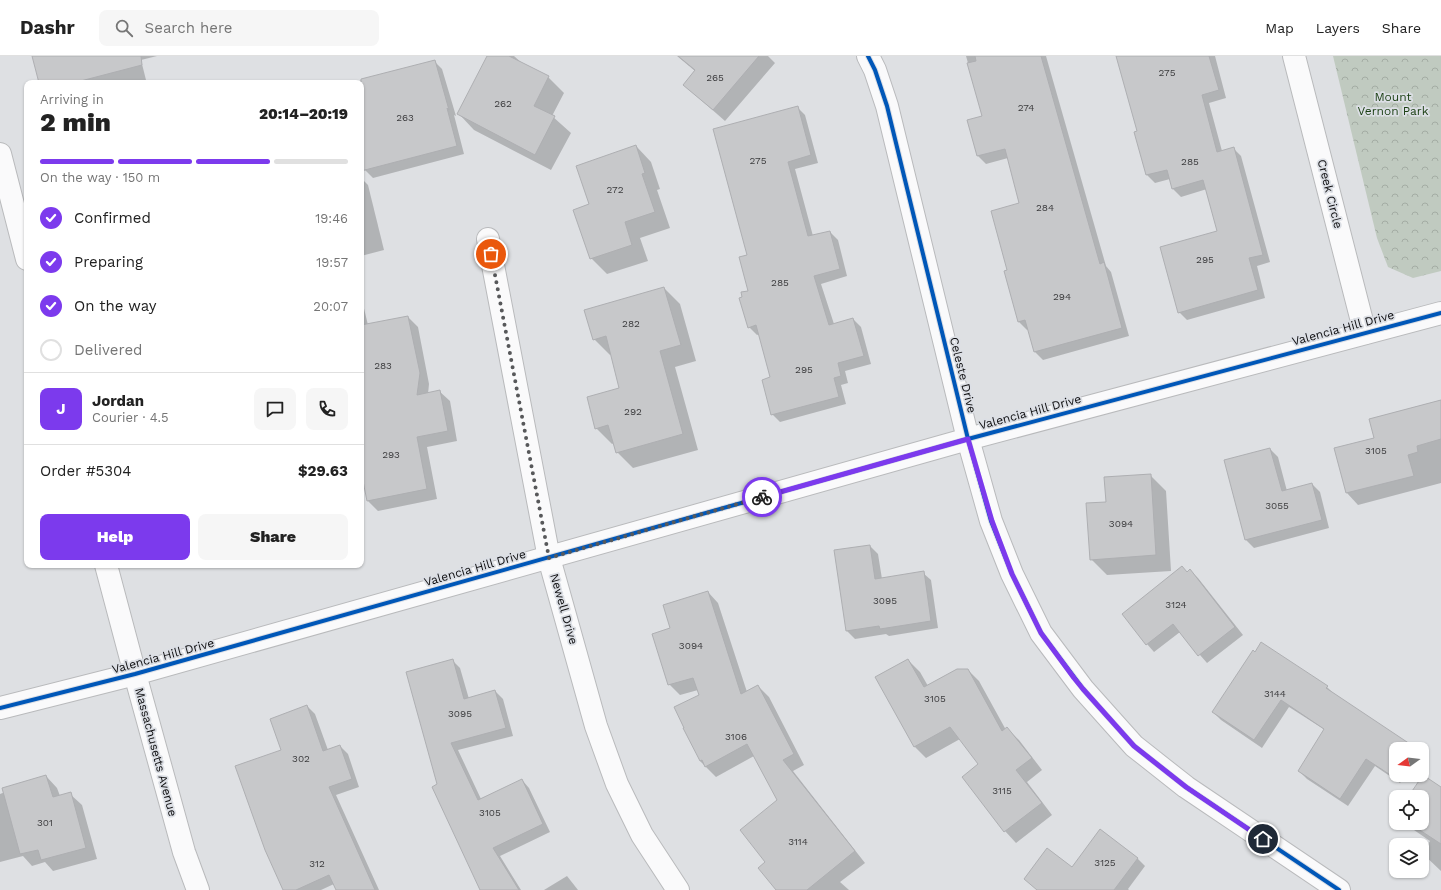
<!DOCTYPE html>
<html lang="en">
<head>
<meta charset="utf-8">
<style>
  :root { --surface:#fff; --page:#f6f6f6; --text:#222; --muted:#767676; --line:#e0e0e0; --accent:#7c3aed }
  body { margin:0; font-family:"Work Sans",sans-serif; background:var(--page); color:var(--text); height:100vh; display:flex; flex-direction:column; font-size:15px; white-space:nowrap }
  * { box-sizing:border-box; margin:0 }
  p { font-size:13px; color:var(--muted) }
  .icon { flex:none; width:22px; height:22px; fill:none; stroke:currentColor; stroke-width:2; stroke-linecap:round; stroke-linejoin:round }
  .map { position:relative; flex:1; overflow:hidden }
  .side { position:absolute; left:24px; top:24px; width:340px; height:488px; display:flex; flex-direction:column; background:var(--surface); border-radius:8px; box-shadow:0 1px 3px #0004 }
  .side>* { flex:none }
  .needle { width:26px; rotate:255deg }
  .fabs { position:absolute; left:1389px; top:686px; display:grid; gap:8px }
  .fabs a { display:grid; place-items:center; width:40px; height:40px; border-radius:8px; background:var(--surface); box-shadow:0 1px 3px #0004; font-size:20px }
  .pin { position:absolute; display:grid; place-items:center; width:34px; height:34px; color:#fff; margin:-17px; border:2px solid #fff; border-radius:50%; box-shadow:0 1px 4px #0007 }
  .courier { position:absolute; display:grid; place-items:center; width:40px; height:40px; margin:-20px; border:3px solid #7c3aed; border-radius:50%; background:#fff; color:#222; box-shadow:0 1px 5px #0007 }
  .head em { font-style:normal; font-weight:800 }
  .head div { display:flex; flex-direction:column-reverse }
  .head { display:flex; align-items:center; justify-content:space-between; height:68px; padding:0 16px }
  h1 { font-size:26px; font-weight:800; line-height:30px }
  .bar { display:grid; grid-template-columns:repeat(4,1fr); gap:6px 4px; align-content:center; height:48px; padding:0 16px }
  .bar i { height:5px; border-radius:3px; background:var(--line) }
  .bar .active { background:var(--accent) }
  .bar p { grid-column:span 4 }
  .line { display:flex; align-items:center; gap:10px; padding:0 16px; border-top:1px solid var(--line) }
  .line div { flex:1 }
  .round { display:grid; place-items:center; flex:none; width:42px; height:42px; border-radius:8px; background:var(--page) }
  ol { padding:0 16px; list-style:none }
  li { display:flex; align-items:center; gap:12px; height:44px }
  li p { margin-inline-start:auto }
  li .icon { padding:4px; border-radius:50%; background:var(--accent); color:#fff; stroke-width:4 }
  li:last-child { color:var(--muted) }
  li i { width:22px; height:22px; border:2px solid var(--line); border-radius:50% }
  .action { display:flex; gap:8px; margin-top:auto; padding:8px 16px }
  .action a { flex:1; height:46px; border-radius:8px; background:var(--accent); color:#fff; font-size:16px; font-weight:800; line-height:46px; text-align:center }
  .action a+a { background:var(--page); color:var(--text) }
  header { display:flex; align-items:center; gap:24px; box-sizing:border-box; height:56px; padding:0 20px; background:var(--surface); border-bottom:1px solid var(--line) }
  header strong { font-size:19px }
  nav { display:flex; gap:22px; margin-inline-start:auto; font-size:14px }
  .search { width:280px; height:36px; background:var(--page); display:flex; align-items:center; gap:10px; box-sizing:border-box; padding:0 14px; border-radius:8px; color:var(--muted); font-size:15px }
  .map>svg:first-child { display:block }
</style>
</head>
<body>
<header>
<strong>Dashr</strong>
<div class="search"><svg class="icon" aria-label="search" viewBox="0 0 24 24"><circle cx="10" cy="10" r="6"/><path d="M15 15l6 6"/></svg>Search here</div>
<nav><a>Map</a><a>Layers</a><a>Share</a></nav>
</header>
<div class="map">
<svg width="1441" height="834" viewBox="0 0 1441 834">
  <defs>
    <pattern id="park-crowns" width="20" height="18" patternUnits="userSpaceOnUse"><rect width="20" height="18" fill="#c0cac0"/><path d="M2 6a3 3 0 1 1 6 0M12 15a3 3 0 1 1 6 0" fill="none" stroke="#a4aca4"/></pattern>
  </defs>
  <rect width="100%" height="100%" fill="#dee0e3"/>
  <path fill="url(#park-crowns)" d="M1333 0H1441V215L1413 222 1388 211 1377 182Z"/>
  <g fill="#0003">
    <path d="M33 0H157L141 4 146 24 136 27H40Z"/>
    <path d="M488 0H514L524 9 548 21 564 37 552 60 571 77 551 114 474 74 459 58Z"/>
    <path d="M677 0H768L775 7 725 65 684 29 695 15Z"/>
    <path d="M966 0H1046L1106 210 1111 216 1129 280 1043 304 1035 296 1029 273 1027 274 1019 266 1005 215 1009 214 1021 148 1008 102 986 108 978 100 968 65 983 60Z"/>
    <path d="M1117 0H1215L1226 42 1209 47 1222 95 1233 92 1241 100 1270 206 1257 210 1265 242 1187 264 1179 256 1218 176 1207 133 1181 141 1173 133 1170 123 1155 127 1147 119 1135 77 1138 76Z"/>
    <path d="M434 5 442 13 456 60 454 59 464 98 373 122 365 114 361 98V27H352Z"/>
    <path d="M797 51 805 59 818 107 795 113 813 180 830 176 838 184 847 220 821 228 834 268 853 263 861 271 871 308 845 315 848 327 841 329 846 348 780 366 772 358V322L760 278 757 279 749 271 748 200Z"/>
    <path d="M636 90 651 106 660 133 657 134 670 172 640 182 648 205 607 218 591 202 590 149Z"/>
    <path d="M361 122 368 129 384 194 361 200Z"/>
    <path d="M664 232 680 248 696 305 675 311 698 394 633 412 617 396 614 387 612 388 596 372 621 332 612 298 610 299 594 283Z"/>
    <path d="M361 240 368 269 408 261 418 271 429 328 428 338 439 335 450 345 457 385 427 391 437 443 378 455 368 445 361 410Z"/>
    <path d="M1441 344V427L1358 449 1347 437 1335 393 1375 383 1370 363Z"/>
    <path d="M1270 393 1278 401 1287 435 1312 428 1320 436 1329 472 1254 492 1246 484 1225 405Z"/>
    <path d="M1150 419 1166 435 1171 515 1107 519 1091 503 1107 447Z"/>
    <path d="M870 490 878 498 882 523 923 517 931 524 938 572 889 580 886 578 855 583 847 575Z"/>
    <path d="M1190 515 1198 522 1243 579 1207 607 1180 576 1154 596 1147 588 1187 517Z"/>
    <path d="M708 536 718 547 747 636 758 630 769 641 804 709 793 715 865 807 840 826 849 834H778L767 806 778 745 754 700 716 721 700 705V639L698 634 680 639 669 628 671 573Z"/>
    <path d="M452 604 460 612 469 643 495 635 503 643 513 680 458 694 481 743 522 724 529 732 550 776 500 800 521 834H482L438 729Z"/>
    <path d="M908 604 920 616 928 630 968 614 979 625 1006 674 1007 673 1019 684 1042 714 1027 726 1052 759 1016 787 1005 775 980 709 960 683 926 702 915 691Z"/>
    <path d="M1327 631 1335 639 1415 693H1396V719H1406L1400 727 1375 710 1348 750 1307 723 1299 715 1325 674 1289 651 1262 692 1221 664 1213 656Z"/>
    <path d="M307 650 315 658 328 694 340 690 348 698 359 731 336 739 379 834H337L334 828 321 834H284L282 695Z"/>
    <path d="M46 720 57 732 60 740 70 738 82 749 97 803 53 815 45 806 32 810 23 800 0 806V738Z"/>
    <path d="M1441 732V815L1422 797 1430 785 1414 774 1407 767H1422V741H1410Z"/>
    <path d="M1137 802 1145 810 1128 833 1129 834H1041L1072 812Z"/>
    <path d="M567 820 578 834H544Z"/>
  </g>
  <g fill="#c7c8ca" stroke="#aeafb2">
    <path d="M32 0H141L142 9 73 27H39Z"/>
    <path d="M487 0H509L549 20 534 50 555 60 535 99 457 58Z"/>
    <path d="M678 0H759L713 54 683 29 695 14Z"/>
    <path d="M975 0H1041L1100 208 1104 206 1122 272 1034 296 1025 264 1018 266 1004 215 1007 214 991 155 1019 147 1005 93 977 100 967 64 982 60 967 7 976 5Z"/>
    <path d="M1116 0H1209L1219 34 1202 39 1217 96 1234 91 1263 199 1249 202 1258 234 1178 257 1160 191 1217 175 1203 124 1172 133 1167 114 1146 119 1134 76 1137 75Z"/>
    <path d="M435 4 449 54 447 52 457 90 361 115V23Z"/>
    <path d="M798 50 811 99 788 106 808 180 830 175 840 213 814 220 829 269 853 262 864 300 838 307 841 320 834 322 839 341 771 359 762 324 770 321 756 269 748 272 739 242 742 241 741 236 748 235 739 201 747 199 713 73Z"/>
    <path d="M636 89 645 117 642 118 655 156 625 166 632 189 590 203 573 154 589 148 576 110Z"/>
    <path d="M664 231 681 289 660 295 683 378 616 397 608 369 595 373 587 341 619 332 606 280 593 284 584 254Z"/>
    <path d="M408 260 420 317 417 339 440 334 448 375 417 381 427 433 367 445 361 415V269Z"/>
    <path d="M1441 344V383L1417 390 1418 396 1408 399 1414 420 1346 437 1334 392 1374 382 1369 363Z"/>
    <path d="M1270 392 1282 435 1312 427 1322 464 1245 484 1224 404Z"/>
    <path d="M1151 418 1156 499 1090 504 1086 447 1106 446 1104 421Z"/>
    <path d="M870 489 875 523 924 515 931 565 880 573 879 570 846 575 834 494Z"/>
    <path d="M1182 510 1187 516 1190 513 1235 571 1198 600 1173 568 1146 589 1122 558Z"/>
    <path d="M708 535 741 638 758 629 794 698 783 704 855 795 807 834H776L758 812 765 806 740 774 777 744 747 688 705 711 702 704 700 705 683 672H684L674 651 699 639 693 622 668 629 652 578 670 572 663 549Z"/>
    <path d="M1261 586 1328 630 1326 632 1413 690 1411 693H1396V715L1392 720 1366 703 1340 743 1298 715 1324 673 1281 644 1254 684 1212 656 1253 594 1255 596Z"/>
    <path d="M453 603 464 643 495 634 506 672 451 687 478 744 522 723 543 768 493 792 519 834H480L432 731 437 728 406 616Z"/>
    <path d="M908 603 924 631 957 613H968L1002 675 1007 671 1032 702 1016 714 1042 747 1004 776 962 721 978 708 950 671 914 691 875 621Z"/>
    <path d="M307 649 323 695 340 689 352 723 329 731 375 834H336L329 819 296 834H283L265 794 235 710 281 694 270 663Z"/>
    <path d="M46 719 53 741 71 736 86 792 41 804 38 794 20 798 2 732Z"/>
    <path d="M1423 719 1441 731V788L1409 767H1422V741H1408Z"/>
    <path d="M1100 773 1138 802 1114 834H1037L1024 823 1047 792 1072 811Z"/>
  </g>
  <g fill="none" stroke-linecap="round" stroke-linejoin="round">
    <defs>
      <g id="minor">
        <path d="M868 0 875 14 887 50 968 383 991 465 1012 518 1041 577 1083 633 1134 690 1186 731 1339 834"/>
        <path d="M1294 0 1365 277"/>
        <path d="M0 98 27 203"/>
        <path d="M488 183 549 502 596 670 617 728 642 779 678 834"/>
        <path d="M106 509 135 618 184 796 198 834"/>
        <path d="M0 652 135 618 968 383 1441 257"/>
      </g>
    </defs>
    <use href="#minor" stroke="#b9babc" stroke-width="24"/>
    <use href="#minor" stroke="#fafafb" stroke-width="22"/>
    <defs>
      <g id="cycleway">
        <path d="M868 0 875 14 887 50 968 383 991 465 1012 518 1041 577 1083 633 1134 690 1186 731 1339 834"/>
        <path d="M0 652 135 618 968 383 1441 257"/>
      </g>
    </defs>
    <use href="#cycleway" stroke="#dcdfe5" stroke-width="6"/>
    <use href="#cycleway" stroke="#0057b8" stroke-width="4"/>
  </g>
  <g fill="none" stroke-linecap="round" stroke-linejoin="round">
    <path stroke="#57585a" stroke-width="4" stroke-dasharray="0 7.2" d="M491 198 549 502 762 441"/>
    <path stroke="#7c3aed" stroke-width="5" d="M762 441 968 383 992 465 1012 518 1041 577 1074 622 1083 633 1134 690 1186 731 1263 783"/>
  </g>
  <g text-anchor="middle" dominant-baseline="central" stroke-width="3.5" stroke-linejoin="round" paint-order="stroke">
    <g font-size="10" fill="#3c3c3e">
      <text x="1167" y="16">275</text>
      <text x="715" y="21">265</text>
      <text x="503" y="47">262</text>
      <text x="1026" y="51">274</text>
      <text x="405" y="61">263</text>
      <text x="758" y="104">275</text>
      <text x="1190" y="105">285</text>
      <text x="615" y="133">272</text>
      <text x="1045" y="151">284</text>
      <text x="1205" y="203">295</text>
      <text x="780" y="226">285</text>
      <text x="1062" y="240">294</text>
      <text x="631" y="267">282</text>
      <text x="383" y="309">283</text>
      <text x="804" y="313">295</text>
      <text x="633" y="355">292</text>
      <text x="1376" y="394">3105</text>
      <text x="391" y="398">293</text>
      <text x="1277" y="449">3055</text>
      <text x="1121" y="467">3094</text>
      <text x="885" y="544">3095</text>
      <text x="1176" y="548">3124</text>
      <text x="691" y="589">3094</text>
      <text x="1275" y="637">3144</text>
      <text x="935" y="642">3105</text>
      <text x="460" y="657">3095</text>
      <text x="736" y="680">3106</text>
      <text x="301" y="702">302</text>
      <text x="1002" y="734">3115</text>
      <text x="490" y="756">3105</text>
      <text x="45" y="766">301</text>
      <text x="798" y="785">3114</text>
      <text x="1105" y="806">3125</text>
      <text x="317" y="807">312</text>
    </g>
    <g font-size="12" fill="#193e11" stroke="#dcdfe5">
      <text x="1393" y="41">Mount<tspan x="1393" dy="14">Vernon Park</tspan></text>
    </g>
    <g font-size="12" fill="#0e0e10" stroke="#dcdfe5">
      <text transform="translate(1330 138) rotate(76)">Creek Circle</text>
      <text transform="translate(1343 272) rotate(-15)">Valencia Hill Drive</text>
      <text transform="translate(963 319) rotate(76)">Celeste Drive</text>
      <text transform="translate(1030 356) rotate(-15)">Valencia Hill Drive</text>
      <text transform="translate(475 512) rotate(-16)">Valencia Hill Drive</text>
      <text transform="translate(564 553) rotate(74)">Newell Drive</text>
      <text transform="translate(163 600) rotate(-15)">Valencia Hill Drive</text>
      <text transform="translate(156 696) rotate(75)">Massachusetts Avenue</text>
    </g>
  </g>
</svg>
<div class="fabs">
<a><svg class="needle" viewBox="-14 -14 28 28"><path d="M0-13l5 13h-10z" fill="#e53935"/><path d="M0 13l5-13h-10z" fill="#767676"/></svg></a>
<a><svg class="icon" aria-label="locate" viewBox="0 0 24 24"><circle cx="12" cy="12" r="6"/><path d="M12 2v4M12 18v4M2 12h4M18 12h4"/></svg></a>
<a><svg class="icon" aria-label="layers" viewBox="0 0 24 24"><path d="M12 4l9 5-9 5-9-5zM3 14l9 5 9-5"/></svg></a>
</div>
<div class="pin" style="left:491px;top:198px;background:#ea580c"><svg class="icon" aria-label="bag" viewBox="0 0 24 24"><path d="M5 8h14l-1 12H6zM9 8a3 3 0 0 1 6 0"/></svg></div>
<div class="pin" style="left:1263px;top:783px;background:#1f2937"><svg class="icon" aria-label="home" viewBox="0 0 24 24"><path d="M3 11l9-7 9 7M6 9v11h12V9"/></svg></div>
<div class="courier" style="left:762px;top:441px"><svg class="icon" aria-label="bike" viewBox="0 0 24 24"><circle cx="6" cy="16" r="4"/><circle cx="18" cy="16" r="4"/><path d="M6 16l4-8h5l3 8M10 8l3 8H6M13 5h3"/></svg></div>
<section class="side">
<div class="head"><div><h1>2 min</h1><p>Arriving in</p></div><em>20:14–20:19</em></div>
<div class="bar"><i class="active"></i><i class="active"></i><i class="active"></i><i></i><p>On the way · 150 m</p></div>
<ol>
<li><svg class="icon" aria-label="check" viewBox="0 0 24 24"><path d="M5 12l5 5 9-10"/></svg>Confirmed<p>19:46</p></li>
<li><svg class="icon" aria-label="check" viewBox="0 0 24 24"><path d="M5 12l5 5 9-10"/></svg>Preparing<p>19:57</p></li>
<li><svg class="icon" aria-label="check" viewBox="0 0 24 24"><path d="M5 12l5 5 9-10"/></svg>On the way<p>20:07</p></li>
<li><i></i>Delivered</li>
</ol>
<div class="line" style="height:72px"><b class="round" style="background:var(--accent);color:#fff">J</b><div><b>Jordan</b><p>Courier · 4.5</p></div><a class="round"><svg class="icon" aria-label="chat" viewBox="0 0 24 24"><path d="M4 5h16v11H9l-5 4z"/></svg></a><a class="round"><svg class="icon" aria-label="phone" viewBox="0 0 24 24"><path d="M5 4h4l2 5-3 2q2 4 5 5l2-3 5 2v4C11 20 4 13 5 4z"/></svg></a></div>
<div class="line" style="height:52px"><div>Order #5304</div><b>$29.63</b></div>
<div class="action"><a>Help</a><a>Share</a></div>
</section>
</div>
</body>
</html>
